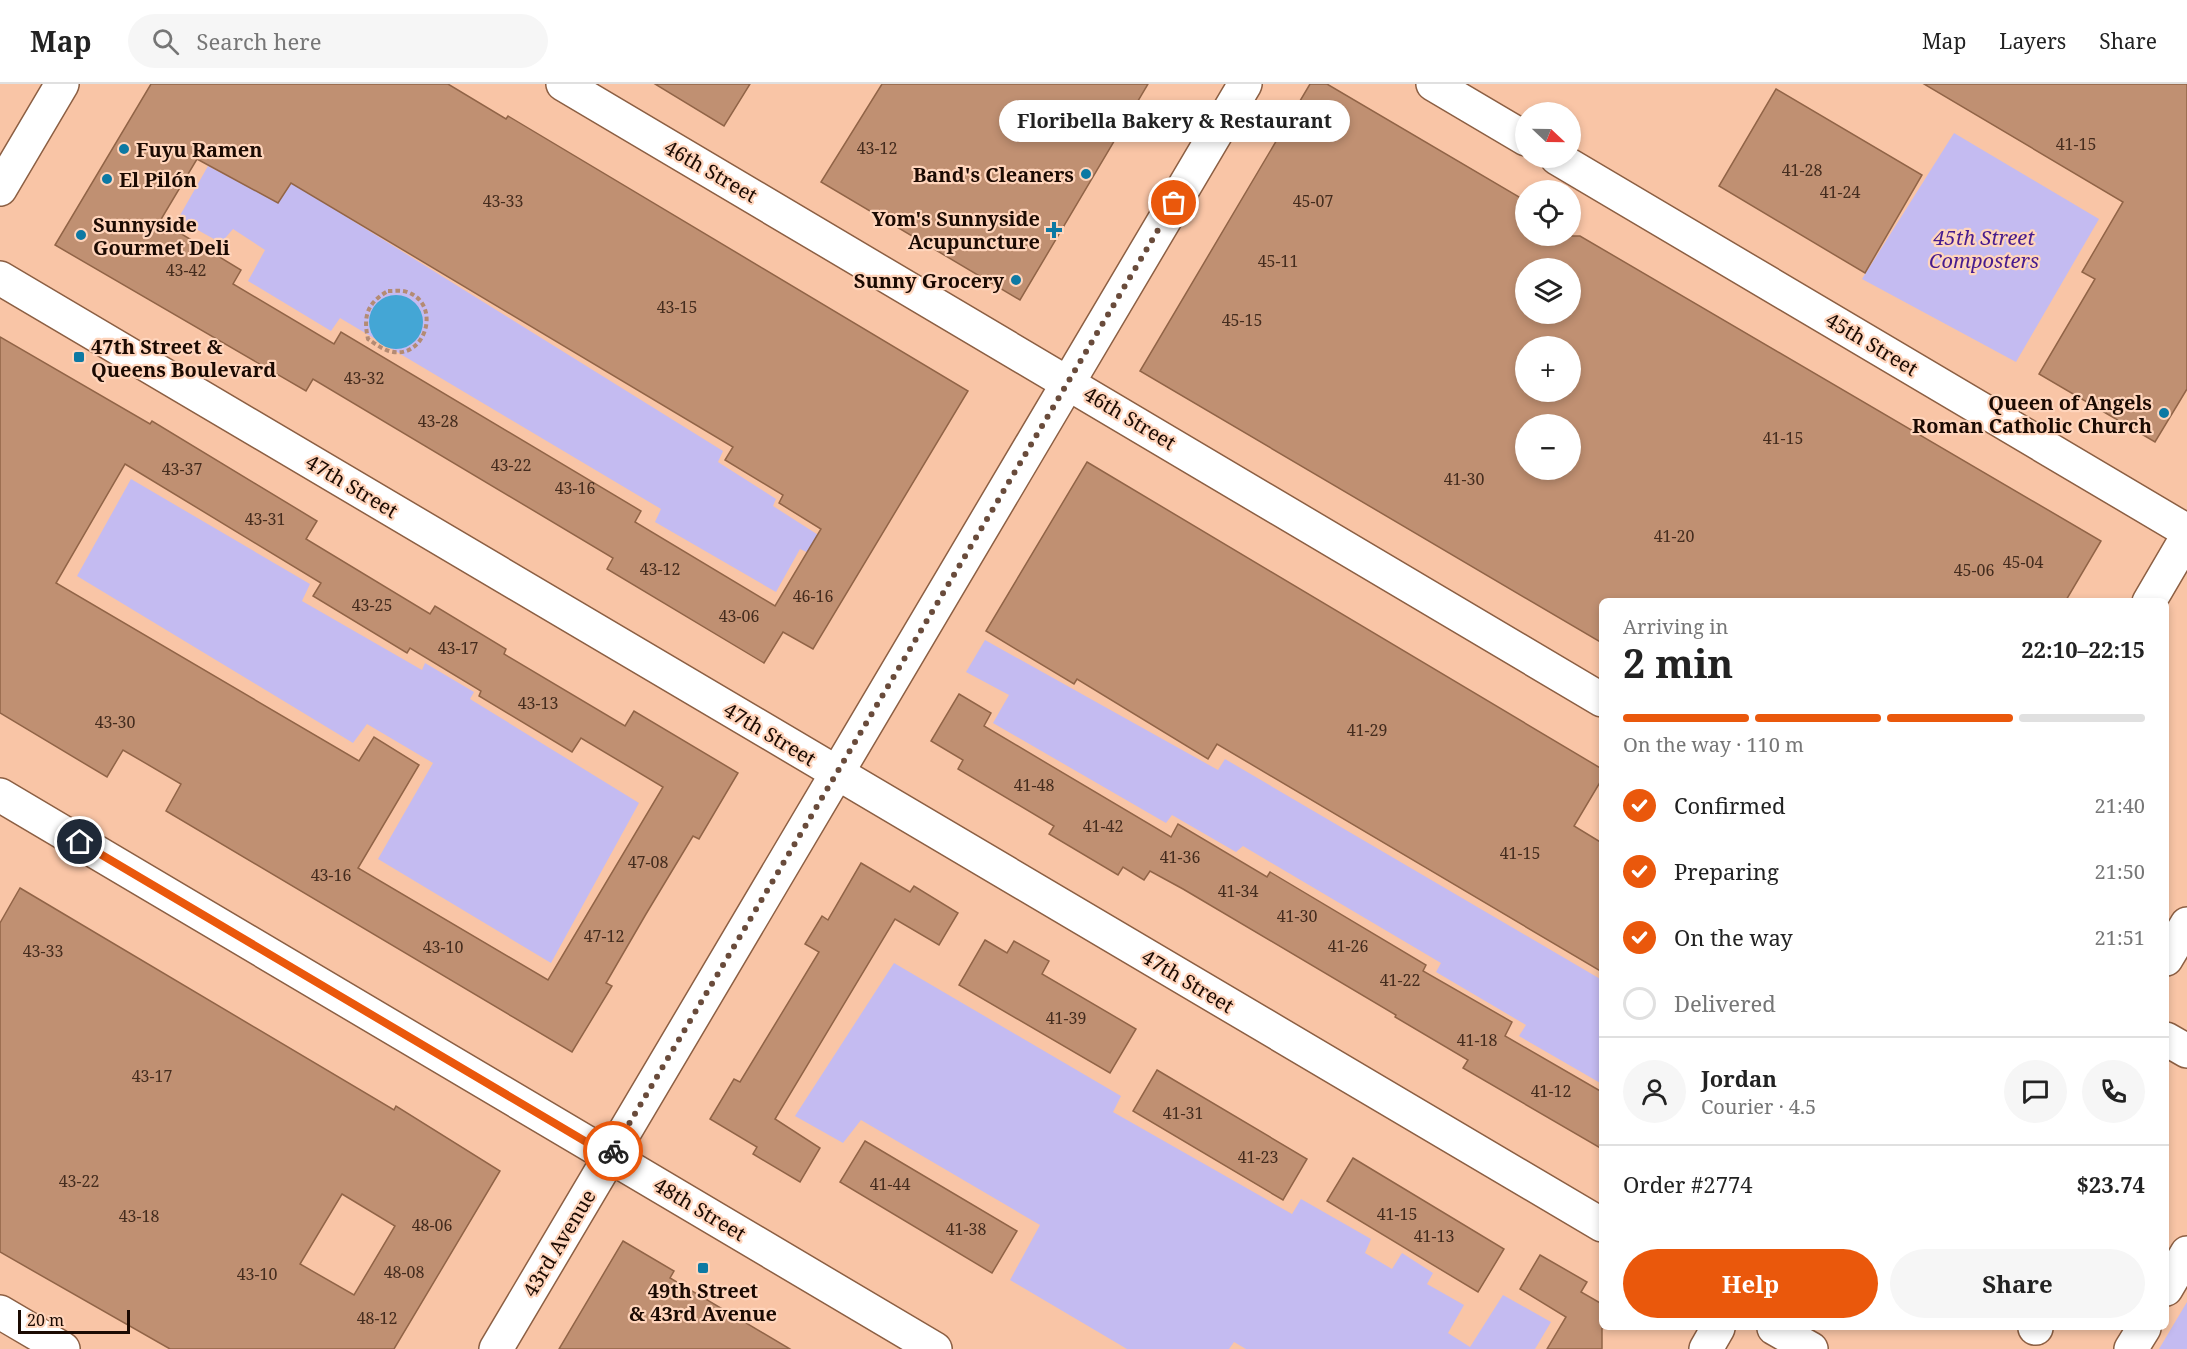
<!DOCTYPE html>
<html lang="en">
<head>
<meta charset="utf-8">
<style>
  :root { --surface:#fff; --page:#f6f6f6; --text:#222; --muted:#767676; --line:#e0e0e0; --accent:#ea580c }
  body { margin:0; font-family:"Noto Serif",serif; background:var(--page); color:var(--text); height:100vh; display:flex; flex-direction:column; font-size:22px; white-space:nowrap }
  * { box-sizing:border-box; margin:0 }
  p { font-size:20px; color:var(--muted) }
  .icon { flex:none; width:33px; height:33px; fill:none; stroke:currentColor; stroke-width:2; stroke-linecap:round; stroke-linejoin:round }
  .map { position:relative; flex:1; overflow:hidden }
  .side { position:absolute; left:1599px; top:514px; width:570px; height:732px; display:flex; flex-direction:column; background:var(--surface); border-radius:9px; box-shadow:0 3px 9px #0003 }
  .side>* { flex:none }
  .needle { width:39px; rotate:112deg }
  .tools { position:absolute; left:1515px; top:18px; display:grid; gap:12px }
  .tools a { display:grid; place-items:center; width:66px; height:66px; border-radius:50%; background:var(--surface); box-shadow:0 3px 9px #0003; font-size:30px }
  .scale { position:absolute; left:18px; bottom:15px; width:112px; box-sizing:border-box; padding-left:6px; border:3px solid #1b0a02; border-top:0; font-size:16px; line-height:21px; white-space:nowrap; color:#1b0a02; -webkit-text-stroke:4px #ffd5bc; paint-order:stroke }
  .pin { position:absolute; display:grid; place-items:center; width:51px; height:51px; color:#fff; margin:-26px; border:3px solid #fff; border-radius:50%; box-shadow:0 2px 6px #0007 }
  .courier { position:absolute; display:grid; place-items:center; width:60px; height:60px; margin:-30px; border:4px solid #ea580c; border-radius:50%; background:#fff; color:#222; box-shadow:0 2px 8px #0007 }
  .bubble { position:absolute; height:42px; border-radius:21px; background:var(--surface); box-shadow:0 3px 9px #0003; font-size:20px; font-weight:700; line-height:42px; text-align:center }
  .headline em { font-style:normal; font-weight:700 }
  .headline div { display:flex; flex-direction:column-reverse }
  .headline { display:flex; align-items:center; justify-content:space-between; height:102px; padding:0 24px }
  h1 { font-size:39px; font-weight:700; line-height:45px }
  .bar { display:grid; grid-template-columns:repeat(4,1fr); gap:9px 6px; align-content:center; height:72px; padding:0 24px }
  .bar i { height:8px; border-radius:4px; background:var(--line) }
  .bar .on { background:var(--accent) }
  .bar p { grid-column:span 4 }
  .line { display:flex; align-items:center; gap:15px; padding:0 24px; border-top:2px solid var(--line) }
  .line div { flex:1 }
  .round { display:grid; place-items:center; flex:none; width:63px; height:63px; border-radius:32px; background:var(--page) }
  ol { padding:0 24px; list-style:none }
  li { display:flex; align-items:center; gap:18px; height:66px }
  li p { margin-inline-start:auto }
  li .icon { padding:6px; border-radius:50%; background:var(--accent); color:#fff; stroke-width:4 }
  li:last-child { color:var(--muted) }
  li i { width:33px; height:33px; border:3px solid var(--line); border-radius:50% }
  .button { display:flex; gap:12px; margin-top:auto; padding:12px 24px }
  .button a { flex:1; height:69px; border-radius:36px; background:var(--accent); color:#fff; font-size:24px; font-weight:700; line-height:69px; text-align:center }
  .button a+a { background:var(--page); color:var(--text) }
  header { display:flex; align-items:center; gap:36px; box-sizing:border-box; height:84px; padding:0 30px; background:var(--surface); border-bottom:2px solid var(--line) }
  header strong { font-size:28px }
  nav { display:flex; gap:33px; margin-inline-start:auto; font-size:21px }
  .search { width:420px; height:54px; background:var(--page); display:flex; align-items:center; gap:15px; box-sizing:border-box; padding:0 21px; border-radius:33px; color:var(--muted); font-size:22px }
  .map>svg:first-child { display:block }
</style>
</head>
<body>
<header>
<strong>Map</strong>
<div class="search"><svg class="icon" aria-label="search" viewBox="0 0 24 24"><circle cx="10" cy="10" r="6"/><path d="M15 15l6 6"/></svg>Search here</div>
<nav><a>Map</a><a>Layers</a><a>Share</a></nav>
</header>
<div class="map">
<svg width="2187" height="1265" viewBox="0 0 2187 1265">
  <rect width="100%" height="100%" fill="#f9c5a6"/>
  <g fill="#c4bbf1">
    <path d="M1954 49 2099 135 2016 278 1862 195Z"/>
    <path d="M208 82 278 119 292 99 723 367 718 378 776 415 773 422 823 454 813 471 800 465 776 508 655 438 661 425 340 234 331 247 248 197 265 166 233 145 221 159 178 135Z"/>
    <path d="M131 395 310 500 302 517 422 586 425 579 474 608 470 615 639 719 551 879 378 775 433 679 367 640 353 659 77 492Z"/>
    <path d="M985 556 1218 686 1225 675 1602 896V1000L1519 952 1526 941 1436 888 1441 879 1243 762 1236 768 1172 731 1166 739 993 639 1009 611 966 588Z"/>
    <path d="M894 879 1121 1012 1113 1028 1292 1130 1301 1115 1371 1155 1365 1169 1392 1185 1402 1169 1433 1189 1427 1200 1464 1221 1448 1249 1470 1263 1503 1211 1551 1238 1535 1265H1246L1234 1258 1229 1265H1127L1010 1196 1040 1141 861 1036 843 1059 795 1032Z"/>
    <path d="M2187 1218V1265H2159Z"/>
  </g>
  <circle fill="#44a6d5" cx="396" cy="238" r="27"/>
  <g fill="#c09072" stroke="#916447" stroke-width="1.5" fill-rule="evenodd">
    <path d="M151 0H448L506 35 508 32 968 307 813 565 783 548 764 579 607 485 613 474 313 295 306 307 55 161ZM197 75 278 119 291 99 733 363 725 376 783 411 779 419 821 445 775 522 635 438 641 427 341 248 334 260 233 200 241 186 160 137Z"/>
    <path d="M655 0H750L724 42Z"/>
    <path d="M882 0H1148L1020 216 821 98Z"/>
    <path d="M1310 0H1327L1526 117V152H1580L2101 457 2065 518H1602V559L1140 287ZM1526 184H1570V230H1526ZM1526 262H1570V308H1526ZM1526 340H1570V386H1526Z"/>
    <path d="M1924 0H2187V305L2155 358 2039 290 2095 195 2082 188 2123 118Z"/>
    <path d="M1776 5 1922 91 1865 189 1719 102Z"/>
    <path d="M0 253 150 340 152 337 317 437 306 455 430 530 435 522 506 565 504 570 625 642 634 627 738 689 699 755 693 752 646 830 606 899 612 902 572 968 166 727 181 700 123 666 107 693 0 629ZM125 380 321 499 313 512 407 569 410 564 481 607 479 612 572 668 581 654 663 703 548 896 358 784 419 681 374 653 359 677 56 499Z"/>
    <path d="M1087 378 1602 685V695L1574 742 1602 759V888L1217 660 1208 675 1077 595 1074 600 986 547Z"/>
    <path d="M959 610 991 629 984 642 1171 753 1178 740 1267 793 1270 788 1426 881 1423 887 1512 938 1505 952 1602 1008V1065L1463 984 1468 976 1395 933 1396 931 1183 805 1150 787 1144 796 1123 783 1118 791 1049 750 1054 742 958 685 963 676 931 657Z"/>
    <path d="M861 779 910 808 914 802 958 829 939 861 895 835 775 1035 820 1064 800 1098 753 1070 757 1063 710 1035 734 995 740 998 819 868 805 860 822 832 828 836Z"/>
    <path d="M20 804 394 1026 396 1022 500 1087 394 1265H170L0 1168V839ZM342 1110 395 1142 354 1211 300 1180Z"/>
    <path d="M985 856 1007 869 1014 857 1049 877 1042 890 1136 945 1110 989 959 901Z"/>
    <path d="M1157 986 1307 1075 1283 1116 1133 1027Z"/>
    <path d="M865 1057 1017 1147 992 1189 840 1098Z"/>
    <path d="M1353 1074 1504 1165 1478 1208 1327 1117Z"/>
    <path d="M623 1157 674 1187 670 1194 790 1265H559Z"/>
    <path d="M1540 1171 1587 1198 1581 1208 1602 1220V1265H1547L1566 1233 1520 1205Z"/>
  </g>
  <g fill="none" stroke-linecap="round" stroke-linejoin="round">
    <defs>
      <g id="minor">
        <path d="M563 0 1602 616"/>
        <path d="M1433 0 1526 55"/>
        <path d="M1557 74 2187 447"/>
        <path d="M0 194 1602 1141"/>
        <path d="M2149 518 2187 453"/>
        <path d="M0 711 935 1265"/>
        <path d="M2166 875 2187 840"/>
        <path d="M2166 955 2187 967"/>
        <path d="M2166 1205 2187 1169"/>
        <path d="M0 1228 63 1265"/>
        <path d="M1774 1244 1811 1265"/>
        <path d="M2035 1244H2036"/>
        <path d="M496 1265 1245 0"/>
        <path d="M1706 1265 1718 1244"/>
        <path d="M2131 1265 2144 1244"/>
      </g>
      <path id="major" d="M0 105 62 0"/>
    </defs>
    <use href="#minor" stroke="#8c5f43" stroke-width="36"/>
    <use href="#major" stroke="#8c5f43" stroke-width="36"/>
    <path stroke="#b48b73" stroke-width="4" stroke-dasharray="4.5 3" stroke-linecap="butt" d="M388 207C394 207 402 206 407 208 443 220 425 278 389 267 382 265 374 259 368 255 363 232 367 219 388 207Z"/>
    <use href="#minor" stroke="#fff" stroke-width="33"/>
    <use href="#major" stroke="#fff" stroke-width="33"/>
  </g>
  <g fill="none" stroke-linecap="round" stroke-linejoin="round">
    <path stroke="#694b3b" stroke-width="6" stroke-dasharray="0 10.8" d="M613 1067 1174 119"/>
    <path stroke="#ea580c" stroke-width="8" d="M80 758 610 1072 613 1067"/>
  </g>
  <g fill="#0d79a3" stroke="#ffd5bc" stroke-width="2">
    <circle cx="124" cy="65" r="6"/>
    <circle cx="1086" cy="90" r="6"/>
    <circle cx="107" cy="95" r="6"/>
    <path d="M1051 137h6v6h6v6h-6v6h-6v-6h-6v-6h6z"/>
    <circle cx="81" cy="151" r="6"/>
    <circle cx="1016" cy="196" r="6"/>
    <rect x="73" y="267" width="12" height="12" rx="3"/>
    <circle cx="2164" cy="329" r="6"/>
    <rect x="697" y="1178" width="12" height="12" rx="3"/>
  </g>
  <g text-anchor="middle" dominant-baseline="central" stroke-width="4.5" stroke-linejoin="round" paint-order="stroke">
    <g font-size="16" fill="#442c1e">
      <text x="2076" y="60">41-15</text>
      <text x="877" y="64">43-12</text>
      <text x="1802" y="86">41-28</text>
      <text x="1840" y="108">41-24</text>
      <text x="503" y="117">43-33</text>
      <text x="1313" y="117">45-07</text>
      <text x="1278" y="177">45-11</text>
      <text x="186" y="186">43-42</text>
      <text x="677" y="223">43-15</text>
      <text x="1242" y="236">45-15</text>
      <text x="364" y="294">43-32</text>
      <text x="438" y="337">43-28</text>
      <text x="1783" y="354">41-15</text>
      <text x="511" y="381">43-22</text>
      <text x="182" y="385">43-37</text>
      <text x="1464" y="395">41-30</text>
      <text x="575" y="404">43-16</text>
      <text x="265" y="435">43-31</text>
      <text x="1674" y="452">41-20</text>
      <text x="2023" y="478">45-04</text>
      <text x="660" y="485">43-12</text>
      <text x="1974" y="486">45-06</text>
      <text x="813" y="512">46-16</text>
      <text x="372" y="521">43-25</text>
      <text x="739" y="532">43-06</text>
      <text x="458" y="564">43-17</text>
      <text x="538" y="619">43-13</text>
      <text x="115" y="638">43-30</text>
      <text x="1367" y="646">41-29</text>
      <text x="1034" y="701">41-48</text>
      <text x="1103" y="742">41-42</text>
      <text x="1520" y="769">41-15</text>
      <text x="1180" y="773">41-36</text>
      <text x="648" y="778">47-08</text>
      <text x="331" y="791">43-16</text>
      <text x="1238" y="807">41-34</text>
      <text x="1297" y="832">41-30</text>
      <text x="604" y="852">47-12</text>
      <text x="1348" y="862">41-26</text>
      <text x="443" y="863">43-10</text>
      <text x="43" y="867">43-33</text>
      <text x="1400" y="896">41-22</text>
      <text x="1066" y="934">41-39</text>
      <text x="1477" y="956">41-18</text>
      <text x="152" y="992">43-17</text>
      <text x="1551" y="1007">41-12</text>
      <text x="1183" y="1029">41-31</text>
      <text x="1258" y="1073">41-23</text>
      <text x="79" y="1097">43-22</text>
      <text x="890" y="1100">41-44</text>
      <text x="1397" y="1130">41-15</text>
      <text x="139" y="1132">43-18</text>
      <text x="432" y="1141">48-06</text>
      <text x="966" y="1145">41-38</text>
      <text x="1434" y="1152">41-13</text>
      <text x="404" y="1188">48-08</text>
      <text x="257" y="1190">43-10</text>
      <text x="377" y="1234">48-12</text>
    </g>
    <g font-size="20" font-weight="bold" fill="#1b0a02" stroke="#ffd5bc" text-anchor="start">
      <text x="136" y="65">Fuyu Ramen</text>
      <text x="1074" y="90" text-anchor="end">Band's Cleaners</text>
      <text x="119" y="95">El Pilón</text>
      <text x="1040" y="134" text-anchor="end">Yom's Sunnyside<tspan x="1040" dy="23">Acupuncture</tspan></text>
      <text x="93" y="140">Sunnyside<tspan x="93" dy="23">Gourmet Deli</tspan></text>
      <text x="1004" y="196" text-anchor="end">Sunny Grocery</text>
      <text x="91" y="262">47th Street &amp;<tspan x="91" dy="23">Queens Boulevard</tspan></text>
      <text x="2152" y="318" text-anchor="end">Queen of Angels<tspan x="2152" dy="23">Roman Catholic Church</tspan></text>
      <text x="703" y="1206" text-anchor="middle">49th Street<tspan x="703" dy="23">&amp; 43rd Avenue</tspan></text>
    </g>
    <g font-size="20" fill="#1b0a02" stroke="#ffd5bc">
      <text transform="translate(711 87) rotate(30)">46th Street</text>
      <text transform="translate(1872 260) rotate(31)">45th Street</text>
      <text transform="translate(1130 334) rotate(31)">46th Street</text>
      <text transform="translate(352 402) rotate(31)">47th Street</text>
      <text transform="translate(770 650) rotate(31)">47th Street</text>
      <text transform="translate(1188 897) rotate(31)">47th Street</text>
      <text transform="translate(700 1125) rotate(31)">48th Street</text>
      <text transform="translate(559 1159) rotate(-59)">43rd Avenue</text>
    </g>
    <g font-size="20" font-style="italic" fill="#461b8e" stroke="#ffd5bc">
      <text x="1984" y="153">45th Street<tspan x="1984" dy="23">Composters</tspan></text>
    </g>
  </g>
</svg>
<div class="tools">
<a><svg class="needle" viewBox="-14 -14 28 28"><path d="M0-13l5 13h-10z" fill="#e53935"/><path d="M0 13l5-13h-10z" fill="#767676"/></svg></a>
<a><svg class="icon" aria-label="locate" viewBox="0 0 24 24"><circle cx="12" cy="12" r="6"/><path d="M12 2v4M12 18v4M2 12h4M18 12h4"/></svg></a>
<a><svg class="icon" aria-label="layers" viewBox="0 0 24 24"><path d="M12 4l9 5-9 5-9-5zM3 14l9 5 9-5"/></svg></a>
<a>+</a>
<a>−</a>
</div>
<div class="scale">20 m</div>
<div class="pin" style="left:1174px;top:119px;background:#ea580c"><svg class="icon" aria-label="bag" viewBox="0 0 24 24"><path d="M5 8h14l-1 12H6zM9 8a3 3 0 0 1 6 0"/></svg></div>
<div class="pin" style="left:80px;top:758px;background:#1f2937"><svg class="icon" aria-label="home" viewBox="0 0 24 24"><path d="M3 11l9-7 9 7M6 9v11h12V9"/></svg></div>
<div class="courier" style="left:613px;top:1067px"><svg class="icon" aria-label="bike" viewBox="0 0 24 24"><circle cx="6" cy="16" r="4"/><circle cx="18" cy="16" r="4"/><path d="M6 16l4-8h5l3 8M10 8l3 8H6M13 5h3"/></svg></div>
<div class="bubble" style="left:999px;top:16px;width:351px">Floribella Bakery &amp; Restaurant</div>
<section class="side">
<div class="headline"><div><h1>2 min</h1><p>Arriving in</p></div><em>22:10–22:15</em></div>
<div class="bar"><i class="on"></i><i class="on"></i><i class="on"></i><i></i><p>On the way · 110 m</p></div>
<ol>
<li><svg class="icon" aria-label="check" viewBox="0 0 24 24"><path d="M5 12l5 5 9-10"/></svg>Confirmed<p>21:40</p></li>
<li><svg class="icon" aria-label="check" viewBox="0 0 24 24"><path d="M5 12l5 5 9-10"/></svg>Preparing<p>21:50</p></li>
<li><svg class="icon" aria-label="check" viewBox="0 0 24 24"><path d="M5 12l5 5 9-10"/></svg>On the way<p>21:51</p></li>
<li><i></i>Delivered</li>
</ol>
<div class="line" style="height:108px"><a class="round"><svg class="icon" aria-label="person" viewBox="0 0 24 24"><circle cx="12" cy="8" r="4"/><path d="M4 21q1-7 8-7t8 7"/></svg></a><div><b>Jordan</b><p>Courier · 4.5</p></div><a class="round"><svg class="icon" aria-label="chat" viewBox="0 0 24 24"><path d="M4 5h16v11H9l-5 4z"/></svg></a><a class="round"><svg class="icon" aria-label="phone" viewBox="0 0 24 24"><path d="M5 4h4l2 5-3 2q2 4 5 5l2-3 5 2v4C11 20 4 13 5 4z"/></svg></a></div>
<div class="line" style="height:78px"><div>Order #2774</div><b>$23.74</b></div>
<div class="button"><a>Help</a><a>Share</a></div>
</section>
</div>
</body>
</html>
